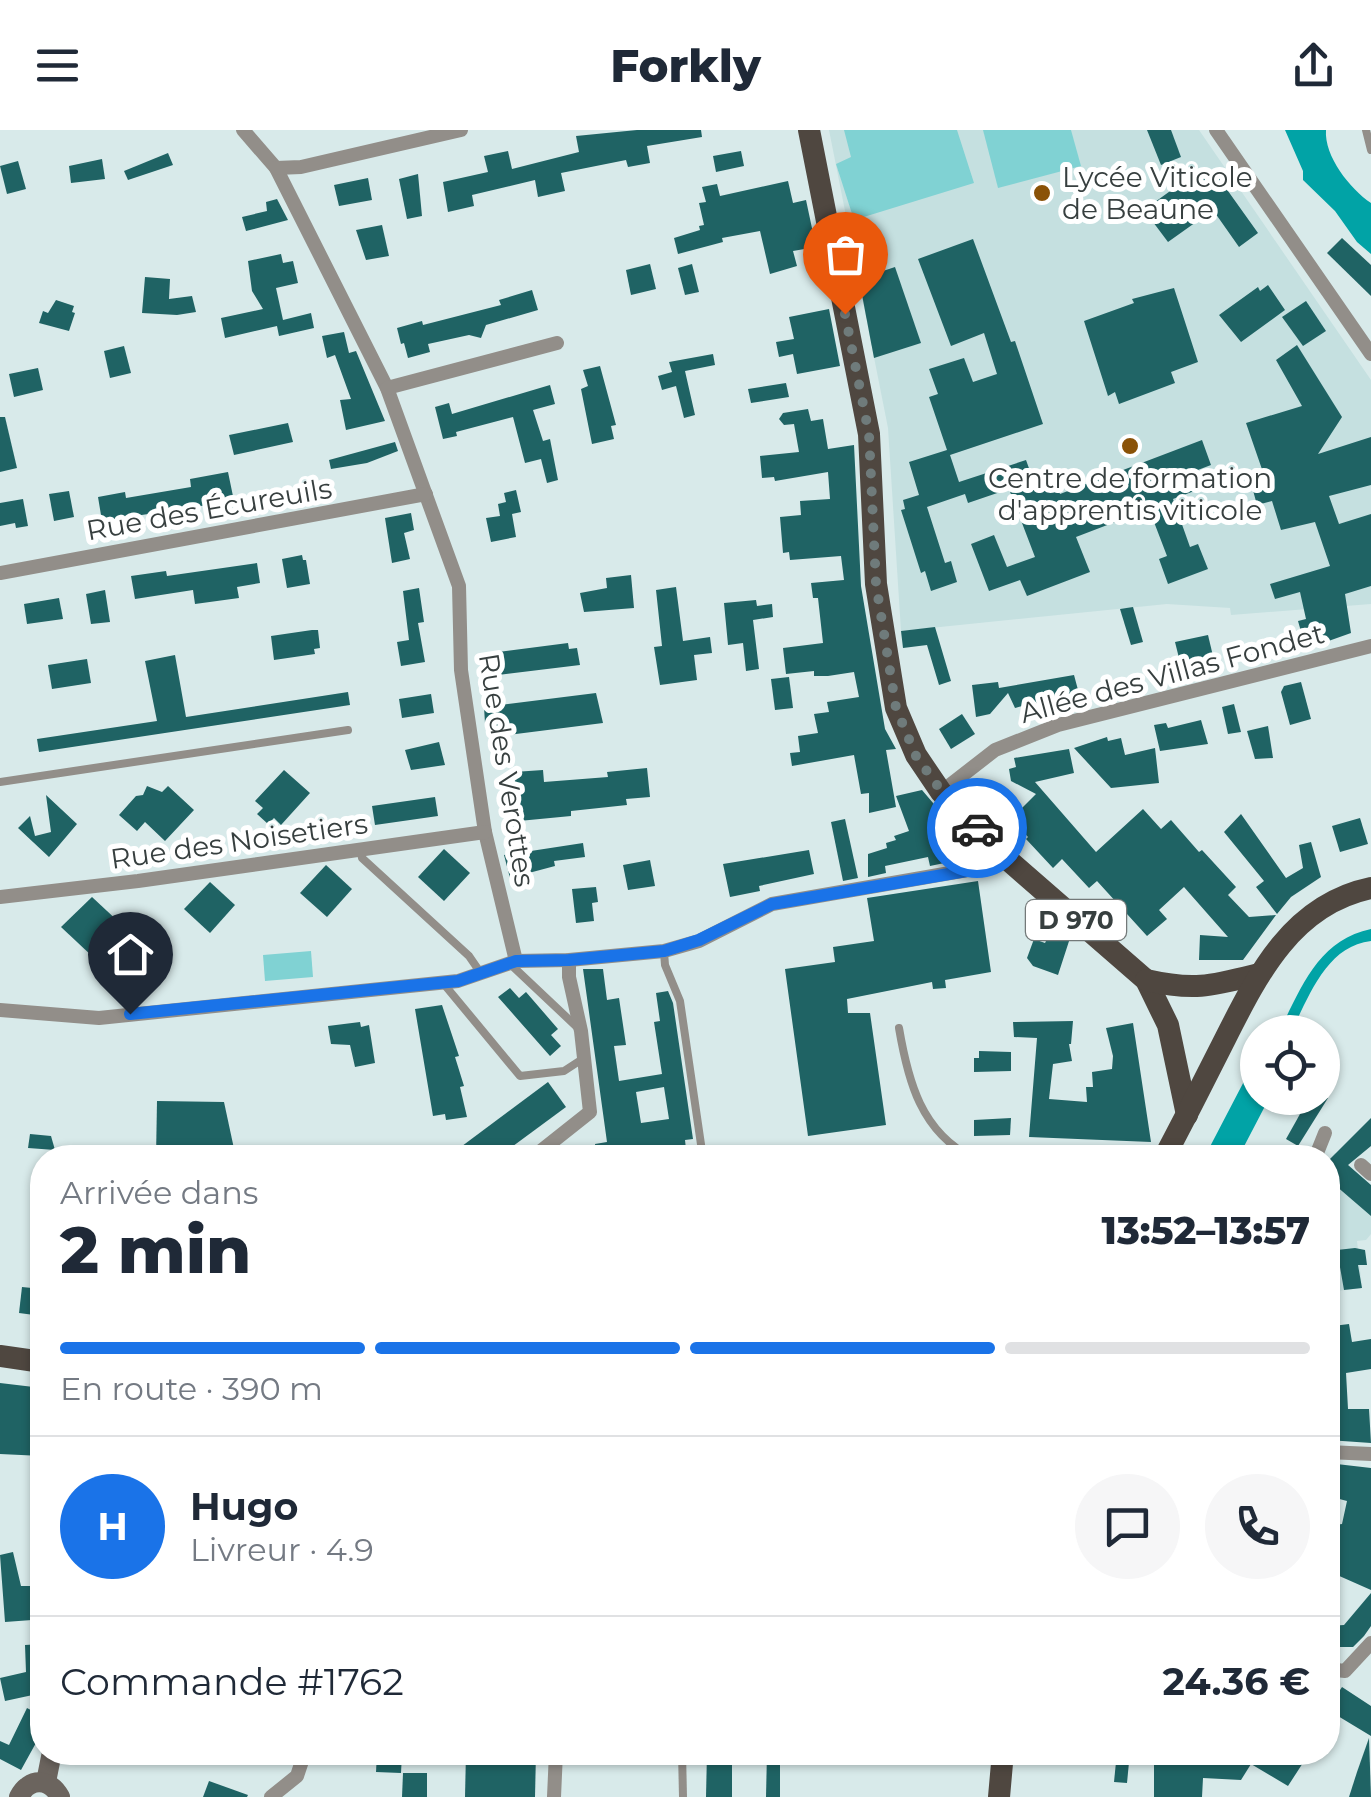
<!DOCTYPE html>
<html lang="fr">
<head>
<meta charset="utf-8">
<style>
  :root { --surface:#fff; --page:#f6f6f7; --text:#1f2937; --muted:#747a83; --line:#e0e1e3; --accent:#1a73e8 }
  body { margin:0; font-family:Montserrat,sans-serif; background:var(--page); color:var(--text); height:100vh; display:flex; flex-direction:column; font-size:38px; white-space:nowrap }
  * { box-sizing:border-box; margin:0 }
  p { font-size:32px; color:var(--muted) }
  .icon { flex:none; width:55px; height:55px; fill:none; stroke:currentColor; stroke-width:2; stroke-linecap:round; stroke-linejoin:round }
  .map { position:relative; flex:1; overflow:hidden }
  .details { position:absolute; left:30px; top:1015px; width:1310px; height:620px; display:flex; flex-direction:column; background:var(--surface); border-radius:40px; box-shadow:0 2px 8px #0004 }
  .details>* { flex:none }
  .buttons { position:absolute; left:1240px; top:885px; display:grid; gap:20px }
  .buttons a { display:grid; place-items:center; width:100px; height:100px; border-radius:50%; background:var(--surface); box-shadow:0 2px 8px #0004; font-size:50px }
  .pin { position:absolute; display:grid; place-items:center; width:85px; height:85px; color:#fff; margin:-102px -42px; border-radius:50% 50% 50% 0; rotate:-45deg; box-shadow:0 0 10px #0007 }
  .pin .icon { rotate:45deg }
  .courier { position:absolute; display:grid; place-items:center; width:100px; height:100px; margin:-50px; border:8px solid #1a73e8; border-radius:50%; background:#fff; color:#222; box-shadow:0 2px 12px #0007 }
  .headline em { font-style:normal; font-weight:800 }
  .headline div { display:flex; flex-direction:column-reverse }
  .headline { display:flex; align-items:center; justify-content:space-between; height:170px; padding:0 30px }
  h1 { font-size:65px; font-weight:800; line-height:75px }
  .bar { display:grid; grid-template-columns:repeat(4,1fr); gap:15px 10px; align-content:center; height:120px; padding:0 30px }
  .bar i { height:12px; border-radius:8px; background:var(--line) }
  .bar .current { background:var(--accent) }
  .bar p { grid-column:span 4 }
  .line { display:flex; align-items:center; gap:25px; padding:0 30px; border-top:2px solid var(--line) }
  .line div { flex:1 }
  .round { display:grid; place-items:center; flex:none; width:105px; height:105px; border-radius:52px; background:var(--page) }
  header { display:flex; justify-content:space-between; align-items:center; height:130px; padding:0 30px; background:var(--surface); font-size:45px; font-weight:800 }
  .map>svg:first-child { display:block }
</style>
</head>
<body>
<header><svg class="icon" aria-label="menu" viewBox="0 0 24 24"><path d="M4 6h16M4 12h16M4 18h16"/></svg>Forkly<svg class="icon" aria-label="share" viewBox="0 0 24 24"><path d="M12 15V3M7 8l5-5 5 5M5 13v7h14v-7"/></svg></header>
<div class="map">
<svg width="1371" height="1667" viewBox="0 0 1371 1667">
  <rect width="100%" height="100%" fill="#d8eaea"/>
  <g fill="#c5e0e0">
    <path d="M829 0H1199L1371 250V474L1231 485 1230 478 1167 474 901 501 888 298Z"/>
    <path d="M1335 1023 1371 1055V1104L1366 1110 1357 1111 1362 1158 1328 1162V1031Z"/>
  </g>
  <g fill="#80d2d3">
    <path d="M844 0H957L974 53 854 90 836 34 851 27Z"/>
    <path d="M983 0H1071L1081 36 998 58Z"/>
    <path d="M311 821 313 847 265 851 263 825Z"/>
  </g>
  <g fill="#01a3a6">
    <path d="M1285 0H1326C1324 26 1350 59 1371 73V124L1357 112 1335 81 1303 50V41Z"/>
    <path d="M1371 799V811C1326 816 1309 867 1291 902H1279C1301 858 1318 810 1371 799Z"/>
  </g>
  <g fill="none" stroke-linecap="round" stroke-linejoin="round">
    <path stroke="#01a3a6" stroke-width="30" d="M1221 1028 1258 957"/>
  </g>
  <g fill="#1f6364" fill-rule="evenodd">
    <path d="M637 0H701L702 7 647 16 650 33 628 37 626 30 561 43 565 61 538 67 535 50 472 65 474 76 448 82 443 52 488 42 484 26 508 21 512 39 579 22 576 6Z"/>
    <path d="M1147 0H1171L1181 27 1161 35Z"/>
    <path d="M741 21 744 36 716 42 713 26Z"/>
    <path d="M168 23 173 35 128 50 124 41Z"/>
    <path d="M102 29 105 49 71 53 69 36Z"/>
    <path d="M18 31 26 59 7 64 0 36Z"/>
    <path d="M1213 40 1258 103 1239 117 1213 80 1168 112 1144 80 1184 51 1189 57Z"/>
    <path d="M418 44 422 86 407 89 399 49Z"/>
    <path d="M368 48 372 70 339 76 334 55Z"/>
    <path d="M788 51 793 73 806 70 816 117 793 121 797 136 770 144 760 101 722 108 723 112 678 124 674 108 700 100 699 96 704 95 699 73 706 72 702 57 717 54 720 66Z"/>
    <path d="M277 69 288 90 246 101 242 87 267 81 266 72Z"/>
    <path d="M382 95 389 126 366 130 356 100Z"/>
    <path d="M1342 108 1371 135V166L1327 123Z"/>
    <path d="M973 109 1011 212 1015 211 1043 294 950 325 959 352 1026 330 1035 355 1054 348 1060 364 1202 310 1211 335 1190 343 1197 360 1173 369 1190 417 1198 414 1208 439 1168 454 1159 429 1167 426 1149 379 1076 407 1090 442 1027 466 1020 450 989 461 971 414 994 405 1007 437 1035 427 1009 359 968 373 965 364 927 377 945 433 951 431 957 452 931 461 925 441 921 443 901 380 905 379 903 370 919 365 909 332 947 320 929 267 938 264 929 239 964 228 973 252 997 244 984 203 951 216 918 129Z"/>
    <path d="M281 124 283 133 293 131 298 153 276 158 283 190 311 183 314 198 279 206 277 196 225 208 221 188 263 179 252 161 248 131Z"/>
    <path d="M650 134 656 159 631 165 626 140Z"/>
    <path d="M692 134 699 162 685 165 678 138Z"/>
    <path d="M895 137 921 213 874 228 859 149Z"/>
    <path d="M145 147 170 149 169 169 192 166 196 182 177 185 142 183Z"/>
    <path d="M1268 155 1285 180 1241 212 1219 185 1258 157 1260 161Z"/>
    <path d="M1174 158 1198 232 1171 242 1175 253 1119 274 1115 262 1108 266 1084 191 1134 173 1132 169Z"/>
    <path d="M532 160 538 180 486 195 481 208 469 205 428 214 430 222 408 228 404 213 401 214 397 198 422 191 423 195 501 175 499 170Z"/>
    <path d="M56 170 74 176 72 182 75 183 69 201 39 193 43 181 48 183Z"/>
    <path d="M1306 171 1326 201 1303 216 1282 187Z"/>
    <path d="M829 179 840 236 797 244 793 224 779 227 776 212 794 209 789 187Z"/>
    <path d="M344 202 349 223 356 221 385 291 346 300 340 270 351 269 335 225 327 228 322 206Z"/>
    <path d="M1297 215 1342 287 1318 324 1371 307V355L1329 366 1339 394 1371 384V456L1345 464 1351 503 1306 519 1298 491 1306 489 1300 462 1275 469 1270 454 1330 436 1315 392 1281 400 1272 371 1257 375 1251 353 1265 348 1246 293 1302 276 1276 230Z"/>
    <path d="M124 216 131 243 110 248 104 221Z"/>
    <path d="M713 224 715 235 685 241 695 285 684 288 676 256 662 260 658 246 672 242 669 232Z"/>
    <path d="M600 236 616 295 611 296 614 309 592 314 581 259 588 256 583 240Z"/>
    <path d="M38 238 43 260 14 267 9 244Z"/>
    <path d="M786 253 789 267 751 273 748 259Z"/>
    <path d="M550 255 555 274 533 280 543 311 550 309 558 350 547 353 541 329 525 333 513 287 456 302 457 306 443 309 435 277 449 273 452 284Z"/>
    <path d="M808 279 811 291 823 289 828 319 854 315 861 456 885 599 896 619 886 620 896 677 869 683V663L861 664 854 625 792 636 790 623 800 622 798 606 818 603 814 584 829 582 827 572 859 567 854 542 828 546H814V541L786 544 783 518 823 513 818 468H813L811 453 844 450 841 426 790 430 789 422 783 423 780 387 801 385 800 371 830 369 828 342 775 351 774 347 762 348 760 326 799 322 794 294 784 295 779 289 783 283Z"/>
    <path d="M0 287H5L17 338 0 342Z"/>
    <path d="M288 293 293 312 234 325 229 305Z"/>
    <path d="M395 312 398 321 367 333 331 339 329 330Z"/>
    <path d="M228 342 234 371 102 391 98 367 125 362 126 368 191 357 190 349Z"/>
    <path d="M516 360 521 382 512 384 516 407 491 412 486 388 500 386 498 374 506 372 504 363Z"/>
    <path d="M69 361 74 387 54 391 49 364Z"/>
    <path d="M23 369 28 396 16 398 15 393 0 396V373Z"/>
    <path d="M411 383 414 400 404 403 410 429 392 433 385 388Z"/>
    <path d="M302 425 303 430H306L310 454 287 458 282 429Z"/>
    <path d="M257 433 260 453 237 457 239 468 195 474 193 460 135 469 131 446 166 441 167 446Z"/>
    <path d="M631 445 634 478 584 482 580 463 607 458 606 448Z"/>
    <path d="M676 457 683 511 710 507 712 523 694 525 697 550 660 555 654 517 662 516 656 460Z"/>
    <path d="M419 458 424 492 418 493 425 532 401 536 397 512 409 510 403 461Z"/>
    <path d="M105 460 110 492 91 494 86 464Z"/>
    <path d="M59 468 63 489 27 494 24 474Z"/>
    <path d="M756 470 757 476 772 474 773 487 753 490 759 539 746 541 743 513 728 515 724 473Z"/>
    <path d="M1133 477 1143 512 1131 515 1120 479Z"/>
    <path d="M935 497 951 551 939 555 927 515 903 518 901 501Z"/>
    <path d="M312 500H318L320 518 314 519 315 524 274 530 271 506Z"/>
    <path d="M1208 505 1213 526 1181 536 1175 512Z"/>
    <path d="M568 513 569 519 577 518 580 535 482 547 483 530 491 529 490 523Z"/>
    <path d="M175 525 186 587 348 562 350 575 39 622 37 609 157 591 145 531Z"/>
    <path d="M87 529 91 553 52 559 48 535Z"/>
    <path d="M1074 545 1081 571 1023 585 1022 576 1015 578 1008 563 990 584 976 587 972 555 998 552 999 558Z"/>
    <path d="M789 547 793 578 775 580 771 549Z"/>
    <path d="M1301 552 1311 589 1290 595 1281 562 1284 556Z"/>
    <path d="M596 563 603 593 491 607 488 592 485 593 484 577Z"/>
    <path d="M431 564 434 583 402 588 399 569Z"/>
    <path d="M1234 574 1241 602 1228 604 1222 577Z"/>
    <path d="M962 584 975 604 951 619 939 599Z"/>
    <path d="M1201 590 1208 614 1160 621 1154 595 1166 593 1168 598Z"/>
    <path d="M1268 596 1273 628 1255 629 1247 601Z"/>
    <path d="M1107 607 1108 611 1121 608 1125 625 1155 618 1159 653 1111 658 1074 618Z"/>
    <path d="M439 612 445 635 411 640 405 620Z"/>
    <path d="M1069 619 1074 643 1035 652 1096 722 1143 679 1161 699 1171 690 1199 722 1202 720 1236 757 1228 765 1249 787 1276 785 1243 830H1199L1200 805 1228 807 1184 757 1159 780 1167 789 1147 806 1097 751 1089 758 1062 729 1053 738 1026 709 1028 707 1011 689 1036 664 1011 651 1009 639 1016 637 1014 628Z"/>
    <path d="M647 638 650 667 626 669 627 675 571 681V686L519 691 514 642 543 640 544 652 608 647 607 642Z"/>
    <path d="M284 640 310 663 281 695 274 688 268 694 257 684 263 678 255 671Z"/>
    <path d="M147 656 162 662 168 656 194 680 165 711 145 692 137 701 119 685 136 666 143 665Z"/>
    <path d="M922 660 978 726 930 736 928 727 885 736 886 743 868 747V724L887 718 886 713 896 710 894 706 909 701 896 666Z"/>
    <path d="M46 665 77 694 49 727 18 698 30 686 35 706 51 702Z"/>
    <path d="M435 667 438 686 375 695 372 676Z"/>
    <path d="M1241 684 1286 748 1303 738 1299 715 1311 712 1321 747 1291 767 1277 784 1256 757 1264 751 1224 702Z"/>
    <path d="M1360 688 1368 714 1340 722 1332 696Z"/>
    <path d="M845 689 858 748 843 751 831 692Z"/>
    <path d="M583 713 585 727 554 731 555 736 510 748 504 725Z"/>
    <path d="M444 719 470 743 444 771 418 747Z"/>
    <path d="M809 720 814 744 759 756 760 761 730 767 723 734Z"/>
    <path d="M650 730 655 756 628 760 623 735Z"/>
    <path d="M326 735 352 759 327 787 300 763Z"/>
    <path d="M978 751 991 842 945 850 946 858 933 859 932 852 847 869 848 883H870L886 995 808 1006 785 839 835 832 833 817 874 811 867 768Z"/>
    <path d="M210 752 235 775 210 803 184 779Z"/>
    <path d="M596 757 598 772 592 773 594 791 576 793 572 759Z"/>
    <path d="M92 767 121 794 93 827 61 797Z"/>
    <path d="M1056 791 1071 805 1058 845 1033 836 1027 828 1034 809 1045 813Z"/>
    <path d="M583 839H603L607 870 619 868 626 915 614 916 619 951 662 944 654 892 660 891 656 863 668 861 673 873 693 1009 685 1010 687 1028H596L595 1014 607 1012ZM664 957 669 989 641 993 636 962Z"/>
    <path d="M510 858 519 868 526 862 558 899 551 905 561 916 550 926 498 867Z"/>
    <path d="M442 875 459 926 455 927 464 956 460 957 467 987 446 990 445 984 433 986 415 879Z"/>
    <path d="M1073 891 1071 914H1069L1072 931 1053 934 1049 969 1087 972 1086 957H1093L1092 942 1112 939 1113 926 1106 898 1133 893 1151 1012 1029 1007 1037 908 1014 907 1013 892Z"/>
    <path d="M360 892 361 897 369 895 375 933 355 937 350 915 331 914 328 896Z"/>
    <path d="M979 921 1011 922V941L974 942V928H979Z"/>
    <path d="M548 952 566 977 497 1028H446Z"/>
    <path d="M1309 968H1328L1298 1016 1286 1009Z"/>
    <path d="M157 971 224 972 236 1028H156Z"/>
    <path d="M1011 988 1010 1005 974 1006V990Z"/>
    <path d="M1371 988V1016L1348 1035 1371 1055V1086L1328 1049V1031Z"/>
    <path d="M30 1004 51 1006 55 1020 28 1018Z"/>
    <path d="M1355 1118 1365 1120 1367 1135H1358L1362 1158 1344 1160 1337 1120Z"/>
    <path d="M22 1157 42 1159V1186L19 1183Z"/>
    <path d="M1349 1194 1352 1212 1371 1209V1239L1346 1243 1348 1279H1369L1371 1313 1328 1310V1213L1335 1212 1333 1196Z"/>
    <path d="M0 1253 42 1258V1326L0 1324Z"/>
    <path d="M1328 1333 1371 1338V1460L1328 1441V1396L1342 1394 1347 1371 1328 1366Z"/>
    <path d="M13 1422 21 1456H30L32 1490 5 1492 0 1425Z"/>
    <path d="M1371 1463V1496L1364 1506 1353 1517H1328V1496L1344 1495Z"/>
    <path d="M42 1514V1563L5 1571 0 1548 26 1542 25 1515Z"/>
    <path d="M1342 1557 1371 1576V1606L1328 1580V1561L1336 1566Z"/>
    <path d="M27 1578 42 1586V1602L21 1640 0 1629V1611L9 1615Z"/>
    <path d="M1369 1608 1371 1667H1349L1357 1642Z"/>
    <path d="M466 1622H536L535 1667H465Z"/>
    <path d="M707 1622 732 1623V1667H706Z"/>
    <path d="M767 1622H780V1667H766Z"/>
    <path d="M1117 1622H1130L1127 1653 1114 1652Z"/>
    <path d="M1154 1622H1310L1288 1656 1251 1634 1241 1650 1203 1648 1202 1667H1154Z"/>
    <path d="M377 1623 402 1624 401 1643 376 1642Z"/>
    <path d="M403 1643H427V1667H402Z"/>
    <path d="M209 1651 248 1665 247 1667H203Z"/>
  </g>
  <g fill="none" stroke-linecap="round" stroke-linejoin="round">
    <g stroke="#928e89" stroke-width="8">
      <path d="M1366 0 1371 20"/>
      <path d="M0 652 348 600"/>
      <path d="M360 718 362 728 469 826 480 842"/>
      <path d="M664 822 665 835 680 871 703 1028"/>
      <path d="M508 832 578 898"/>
      <path d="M443 853 520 946 564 941 584 928"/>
      <path d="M899 898C908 951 921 1002 973 1028"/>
      <path d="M682 1622 683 1667"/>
    </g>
    <g stroke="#928e89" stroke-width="14">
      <path d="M243 0 276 38 387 258 459 456 461 540 485 702 516 831"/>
      <path d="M1216 0 1371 224"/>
      <path d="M276 38 301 37 461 0"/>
      <path d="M387 258 557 213"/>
      <path d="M0 443 426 364"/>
      <path d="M941 662 995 620 1058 595 1371 516"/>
      <path d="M0 767 138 751 485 702"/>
      <path d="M0 880 99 888 458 851 516 831 569 830 664 821 699 811 772 774 996 735 1007 729"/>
      <path d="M532 1028 590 982 581 901 569 847V830"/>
      <path d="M1315 1028 1325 1003"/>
      <path d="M1361 1035 1371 1044"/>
      <path d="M1328 1322 1371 1324"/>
      <path d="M1328 1539 1345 1541 1371 1513"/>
      <path d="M271 1667 297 1646 305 1622"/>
      <path d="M554 1667 556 1622"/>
    </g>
    <g stroke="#6b645e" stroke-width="20">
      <path d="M46 1652 52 1622"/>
      <path d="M19 1667C29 1647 50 1648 60 1667"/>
    </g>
    <g stroke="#4f4740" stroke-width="22">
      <path d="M809 0 869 304 876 454 896 578 916 625 941 662 1007 729 1146 850 1168 895 1187 985"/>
      <path d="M1146 850C1194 861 1211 856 1259 844"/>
      <path d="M1164 1028C1183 992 1202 955 1220 919 1255 850 1289 775 1371 758"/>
      <path d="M0 1226 42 1232"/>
      <path d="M999 1667 1003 1622"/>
    </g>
  </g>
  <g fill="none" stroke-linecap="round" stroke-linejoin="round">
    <path stroke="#6f7b7b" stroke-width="10" stroke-dasharray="0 18" d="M845 184 869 304 876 454 896 578 916 626 942 662 977 698"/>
    <path stroke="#1a73e8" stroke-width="12" d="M130 884 458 851 516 831 569 830 664 821 699 810 772 774 996 736 1007 729 977 698"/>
  </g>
  <g fill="#8a5207" stroke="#fff" stroke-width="4">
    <circle cx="1042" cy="63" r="10"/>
    <circle cx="1130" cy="316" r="10"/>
  </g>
  <g text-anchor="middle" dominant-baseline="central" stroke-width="10" stroke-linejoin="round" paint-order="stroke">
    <rect fill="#fff" stroke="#737979" stroke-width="2.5" x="1026" y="770" width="100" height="40" rx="8"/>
    <g font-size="25" font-weight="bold" fill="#373f3f">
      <text x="1076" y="790">D 970</text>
    </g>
    <g font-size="28" fill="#373f3f" stroke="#fff" text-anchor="start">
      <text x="1062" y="47">Lycée Viticole<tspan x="1062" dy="32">de Beaune</tspan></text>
      <text x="1130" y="348" text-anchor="middle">Centre de formation<tspan x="1130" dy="32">d'apprentis viticole</tspan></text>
    </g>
    <g font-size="28" fill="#373f3f" stroke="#fff">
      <text transform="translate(209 379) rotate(-10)">Rue des Écureuils</text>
      <text transform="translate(1172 543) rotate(-15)">Allée des Villas Fondet</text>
      <text transform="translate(507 640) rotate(81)">Rue des Verottes</text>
      <text transform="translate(239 711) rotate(-8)">Rue des Noisetiers</text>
    </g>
  </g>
</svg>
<div class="buttons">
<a><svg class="icon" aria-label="locate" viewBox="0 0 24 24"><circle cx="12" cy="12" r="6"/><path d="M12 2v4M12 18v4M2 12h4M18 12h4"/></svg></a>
</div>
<div class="pin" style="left:845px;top:184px;background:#ea580c"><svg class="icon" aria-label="bag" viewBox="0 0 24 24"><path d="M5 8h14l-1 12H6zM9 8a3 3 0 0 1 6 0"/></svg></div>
<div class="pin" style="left:130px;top:884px;background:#1f2937"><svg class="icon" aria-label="home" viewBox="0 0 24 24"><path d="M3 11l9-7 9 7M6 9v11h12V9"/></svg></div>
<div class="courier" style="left:977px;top:698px"><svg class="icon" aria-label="car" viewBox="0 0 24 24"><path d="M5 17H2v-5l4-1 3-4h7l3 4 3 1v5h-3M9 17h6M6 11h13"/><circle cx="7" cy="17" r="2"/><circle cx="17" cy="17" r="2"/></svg></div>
<section class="details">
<div class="headline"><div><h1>2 min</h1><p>Arrivée dans</p></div><em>13:52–13:57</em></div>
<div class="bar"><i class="current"></i><i class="current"></i><i class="current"></i><i></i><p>En route · 390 m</p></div>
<div class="line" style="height:180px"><b class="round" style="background:var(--accent);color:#fff">H</b><div><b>Hugo</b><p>Livreur · 4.9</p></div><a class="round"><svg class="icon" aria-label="chat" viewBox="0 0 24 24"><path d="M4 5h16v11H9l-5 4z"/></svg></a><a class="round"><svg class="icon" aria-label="phone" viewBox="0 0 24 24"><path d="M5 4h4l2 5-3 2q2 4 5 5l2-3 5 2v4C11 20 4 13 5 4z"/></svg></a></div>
<div class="line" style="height:130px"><div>Commande #1762</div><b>24.36 €</b></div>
</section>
</div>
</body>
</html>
